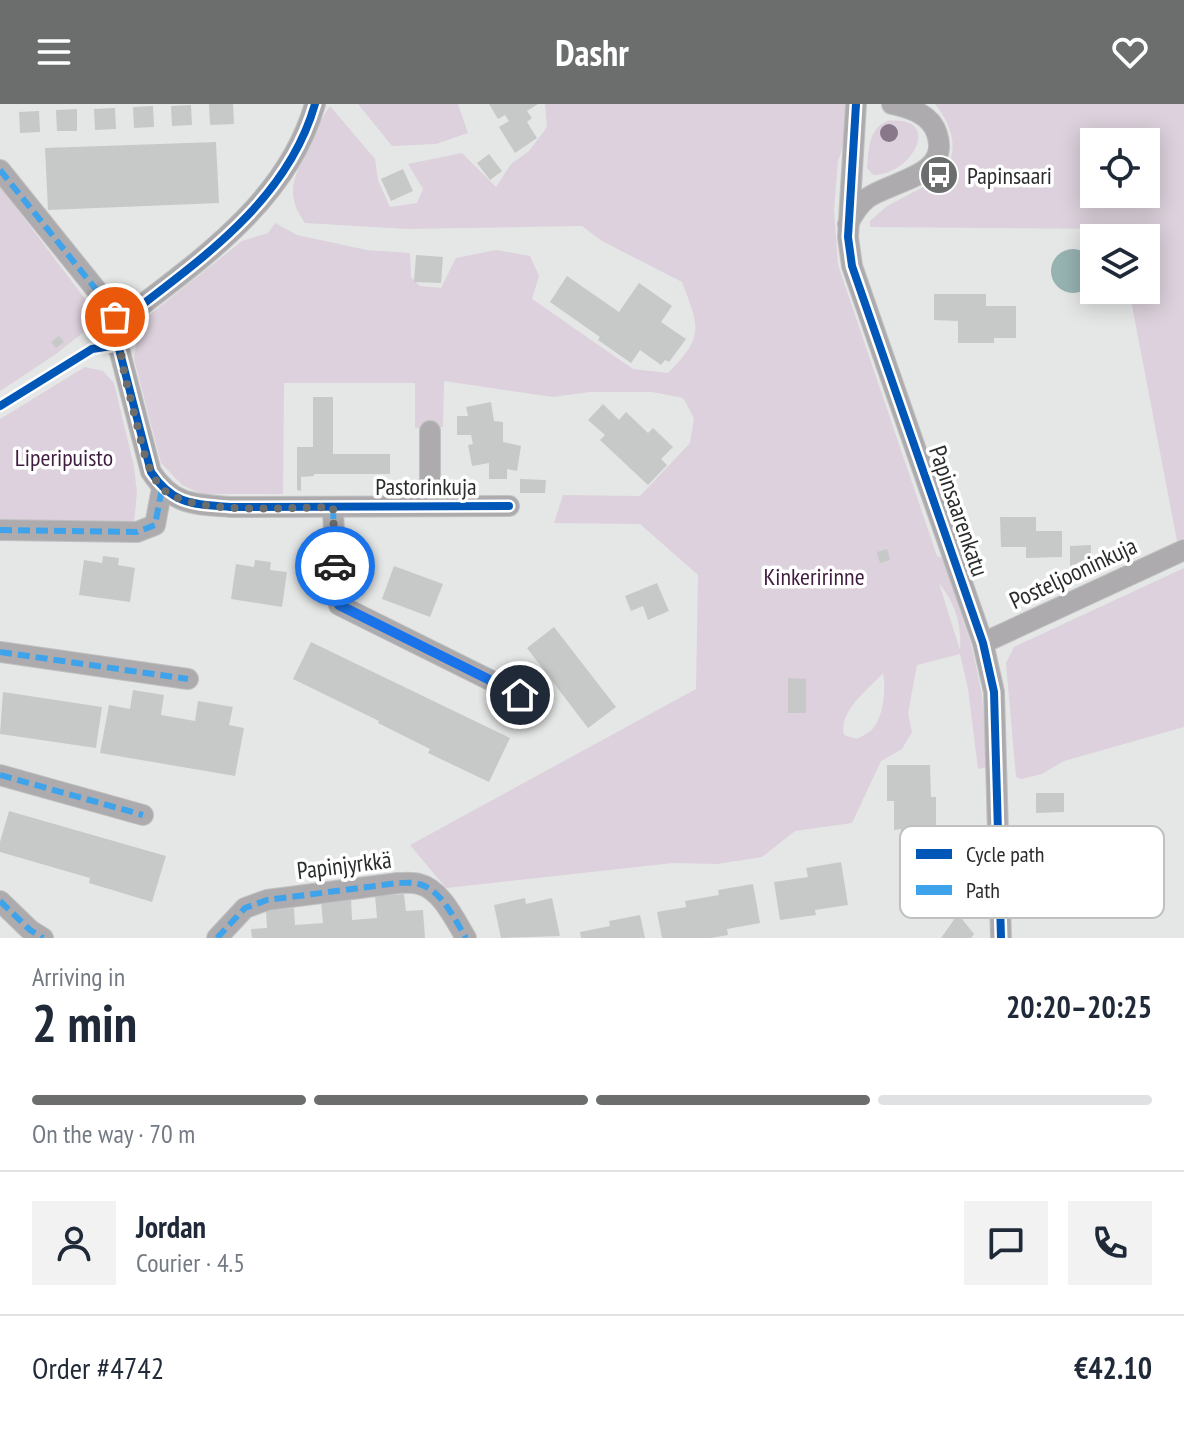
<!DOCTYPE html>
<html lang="en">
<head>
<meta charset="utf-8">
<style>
  :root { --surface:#fff; --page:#f2f2f3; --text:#1f2937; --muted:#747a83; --line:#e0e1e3; --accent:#6c6e6e }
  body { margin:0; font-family:"PT Sans Narrow",sans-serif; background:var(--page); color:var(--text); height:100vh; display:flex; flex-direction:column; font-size:30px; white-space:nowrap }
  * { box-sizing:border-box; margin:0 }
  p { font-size:26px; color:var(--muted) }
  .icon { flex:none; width:44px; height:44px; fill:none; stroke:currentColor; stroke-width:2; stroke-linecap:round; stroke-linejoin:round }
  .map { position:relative; height:834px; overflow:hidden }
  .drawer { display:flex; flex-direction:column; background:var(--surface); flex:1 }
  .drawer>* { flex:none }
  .controls { position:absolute; left:1080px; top:24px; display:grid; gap:16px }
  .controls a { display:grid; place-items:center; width:80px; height:80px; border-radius:0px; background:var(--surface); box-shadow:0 4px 20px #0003; font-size:40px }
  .pin { position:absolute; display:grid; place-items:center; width:68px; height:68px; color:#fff; margin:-34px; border:4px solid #fff; border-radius:50%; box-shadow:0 2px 8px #0007 }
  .courier { position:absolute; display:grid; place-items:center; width:80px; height:80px; margin:-40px; border:6px solid #1a73e8; border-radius:50%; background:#fff; color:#222; box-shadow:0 2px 10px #0007 }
  .overview em { font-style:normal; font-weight:700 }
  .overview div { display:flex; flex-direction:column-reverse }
  .overview { display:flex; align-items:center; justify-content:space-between; height:136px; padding:0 32px }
  h1 { font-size:52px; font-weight:700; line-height:60px }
  .bar { display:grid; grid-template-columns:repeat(4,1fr); gap:12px 8px; align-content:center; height:96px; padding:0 32px }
  .bar i { height:10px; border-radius:6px; background:var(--line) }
  .bar .on { background:var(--accent) }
  .bar p { grid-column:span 4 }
  .line { display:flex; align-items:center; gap:20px; padding:0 32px; border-top:2px solid var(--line) }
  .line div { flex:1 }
  .round { display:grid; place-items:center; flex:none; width:84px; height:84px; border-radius:0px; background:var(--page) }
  header { display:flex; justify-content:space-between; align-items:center; height:104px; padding:0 32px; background:var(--accent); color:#fff; font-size:36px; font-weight:700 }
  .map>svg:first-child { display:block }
</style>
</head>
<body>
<header><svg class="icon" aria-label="menu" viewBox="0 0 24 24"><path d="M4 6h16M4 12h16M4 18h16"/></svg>Dashr<svg class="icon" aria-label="heart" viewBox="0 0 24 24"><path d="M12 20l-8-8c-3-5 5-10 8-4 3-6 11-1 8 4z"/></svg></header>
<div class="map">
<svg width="1184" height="834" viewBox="0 0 1184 834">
  <rect width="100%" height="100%" fill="#e5e7e6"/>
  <g fill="#dcd1dc" fill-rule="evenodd">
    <path d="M358 0H458L468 29 436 40 392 42Z"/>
    <path d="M545 0H847L844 40 838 57 834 106 838 161 937 452 943 454 972 543 982 591 988 663 978 665 968 585 960 550 917 561 908 609 912 628 902 645 881 657 852 719 795 727 762 753 717 760 673 759 446 784 410 741 696 585 698 471 640 420 554 419 563 391 640 392 690 339 694 314 683 294 652 288H590L553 293 444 277 443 323 415 324V279H284L283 390H201L182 381 161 359 134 255 137 236 148 212 242 137 268 129 275 119 297 131 367 146 410 149 411 173 420 182 441 184 456 154 496 146 530 152 539 172 532 195 633 265 668 269C705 232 699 223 682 178L602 137 582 122 407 125 305 119C281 86 298 68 312 36 318 24 322 13 330 2L375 55 378 76 390 103 417 99 423 85 408 60 462 49 496 83 511 60 529 47 547 23ZM939 479C955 499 962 521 960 546ZM883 569C886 583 884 610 874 623 871 628 862 632 857 635L844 631C838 607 869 585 883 569Z"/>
    <path d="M935 0H1184V434L1177 437 1129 186H1146V134H1119L1116 125 870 123V117L887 102 948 70 945 64C961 44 949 17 935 0ZM1094 38H1146V90H1094Z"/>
    <path d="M887 17C945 11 912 72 873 71L867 64C869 46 868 25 887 17Z"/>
    <path d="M0 82 100 215 56 250 0 287Z"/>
    <path d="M85 263 103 267 114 279 134 363 137 389 134 418H0V315Z"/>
    <path d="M1184 464V623L1064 657 1042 670 1021 675 1016 673 1006 559 1014 543Z"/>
  </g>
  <circle fill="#96b2b1" cx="1073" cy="167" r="22"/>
  <g fill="#c7c9c8">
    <path d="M209 0H233L234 20 210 21Z"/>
    <path d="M489 0H538L527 7 532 14 527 18 537 34 515 49 499 23 509 17 505 11 498 15Z"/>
    <path d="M191 1 192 21 172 22 171 2Z"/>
    <path d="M153 2 154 23 134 24 133 3Z"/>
    <path d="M115 4 116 25 95 26 94 5Z"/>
    <path d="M77 5V27H57L56 6Z"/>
    <path d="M39 7 40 28 20 29 19 8Z"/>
    <path d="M216 38 219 99 48 106 45 44Z"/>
    <path d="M489 50 502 67 490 76 477 59Z"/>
    <path d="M403 65 413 87 391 97 381 75Z"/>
    <path d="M416 151 443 153 441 179 414 178Z"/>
    <path d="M567 172 619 208 639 179 672 202 661 218 686 235 669 258 665 256 661 261 640 246 631 259 598 236 600 233 550 198Z"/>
    <path d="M934 190H986V202H1016V234H994V239H958V217L934 216Z"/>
    <path d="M59 232 64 238 56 244 51 238Z"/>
    <path d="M313 293H333V350H390V370H314V372L301 373V387L297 386V343H313Z"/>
    <path d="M491 298 494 317 503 318V338L521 342 517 367 507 365V375H489V359L472 362 468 341 473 340 471 331H457V312H468L466 303Z"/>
    <path d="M603 300 619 316 626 308 648 329 653 324 673 343 661 355 667 361 648 381 600 336 605 331 588 316Z"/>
    <path d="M520 375 546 376 545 389H520Z"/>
    <path d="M1000 413H1036V427H1062V453L1026 454V443H1001Z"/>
    <path d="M1091 441 1090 473H1070V442Z"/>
    <path d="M887 445 890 456 880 459 877 448Z"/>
    <path d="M103 452 119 454 118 461 135 464 130 498 79 491 84 456 102 459Z"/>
    <path d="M255 456 271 458 270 466 287 468 282 503 231 495 236 460 254 463Z"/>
    <path d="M394 462 443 480 430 513 382 495Z"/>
    <path d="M657 479 669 507 648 516 643 502 631 507 625 492Z"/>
    <path d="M554 523 616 603 588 624 527 544Z"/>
    <path d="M311 538 510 634 489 678 428 649 430 645 378 619 379 617 293 575Z"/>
    <path d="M788 574 806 575V609H788Z"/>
    <path d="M133 586 164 591 161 611 195 617 198 597 233 603 229 621 244 624 235 672 100 649 109 601 130 605Z"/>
    <path d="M3 588 102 603 96 644 0 630Z"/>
    <path d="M887 661H930L931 693H936V722H942L943 754H901V725L894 726V697H887Z"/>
    <path d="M1036 689H1064V708L1036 709Z"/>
    <path d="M9 707 166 752 152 798 89 779 90 774 0 748V738Z"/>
    <path d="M841 758 848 801 815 806 816 811 780 816 774 778 808 773 806 764Z"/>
    <path d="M753 780 760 819 727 825 728 831 711 834H662L657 808 686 803 685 797 719 791 718 786Z"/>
    <path d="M404 790 406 807 423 806 425 834H252L251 825 267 824 266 807 294 804 295 821 323 819 321 796 351 794 352 816 377 814 375 792Z"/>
    <path d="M525 794 526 800 552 794 560 832 501 834 494 801Z"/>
    <path d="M958 810 974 830 971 834H941Z"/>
    <path d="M640 811 645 834H581L580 828 610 822 609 817Z"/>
  </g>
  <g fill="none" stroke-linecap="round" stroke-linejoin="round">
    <defs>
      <g id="street">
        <path d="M315 0C288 95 204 153 130 210L123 219 118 241 151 368C173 401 193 400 230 403L509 402"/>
        <path d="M856 0 848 133 852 162 983 539 994 588 1001 834"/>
        <path d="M0 66 123 219"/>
        <path d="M848 120C853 110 858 102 866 95 889 77 951 73 937 30 931 10 910 4 892 0"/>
        <path d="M430 327V401"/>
        <path d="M333 403 336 488 339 501 520 591"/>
        <path d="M0 426 137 428 155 421 162 384"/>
        <path d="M983 539 1184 446"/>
        <path d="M0 548 188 575"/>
        <path d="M0 671 143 711"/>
        <path d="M0 797 30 826 43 834"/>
        <path d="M217 834 245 804 267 796 398 779C405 779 413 778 419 780 441 785 455 816 466 834"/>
      </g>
    </defs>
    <use href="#street" stroke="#c0c2c1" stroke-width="22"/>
    <use href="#street" stroke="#aeabae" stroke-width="20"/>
    <g stroke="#3ea3eb" stroke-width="6" stroke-dasharray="12 6" stroke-linecap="butt">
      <path d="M0 66 123 219"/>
      <path d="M333 403 336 488 339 501 520 591"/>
      <path d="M0 426 137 428 155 421 162 384"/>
      <path d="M0 548 188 575"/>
      <path d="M0 671 143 711"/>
      <path d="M0 797 30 826 43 834"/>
      <path d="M217 834 245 804 267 796 398 779C405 779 413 778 419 780 441 785 455 816 466 834"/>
    </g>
    <defs>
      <g id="cycleway">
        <path d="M315 0C288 95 204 153 130 210L123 219 118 241 151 368C173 401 193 400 230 403L509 402"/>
        <path d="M856 0 848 133 852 162 983 539 994 588 1001 834"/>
        <path d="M0 302 92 245 118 241"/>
      </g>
    </defs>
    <use href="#cycleway" stroke="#fff" stroke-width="13"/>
    <use href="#cycleway" stroke="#0057b8" stroke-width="8"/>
  </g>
  <circle fill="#89788a" cx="889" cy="29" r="9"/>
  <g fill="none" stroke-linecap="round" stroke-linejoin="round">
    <path stroke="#6c6e6e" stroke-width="8" stroke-dasharray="0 14.4" d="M115 213 123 219C116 251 127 277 134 309 141 333 144 363 161 383 187 413 294 403 333 403L335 462"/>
    <path stroke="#1a73e8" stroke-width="10" d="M335 462 336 488 339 501 520 591"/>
  </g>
  <defs>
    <symbol id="bus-disc" viewBox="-11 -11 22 22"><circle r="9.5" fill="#6c6e6e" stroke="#fff"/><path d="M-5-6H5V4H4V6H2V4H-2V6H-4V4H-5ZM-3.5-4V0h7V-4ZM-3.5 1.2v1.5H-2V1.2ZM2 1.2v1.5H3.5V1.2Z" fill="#fff"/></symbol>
  </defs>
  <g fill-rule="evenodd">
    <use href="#bus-disc" x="917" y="49" width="44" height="44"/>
  </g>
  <g text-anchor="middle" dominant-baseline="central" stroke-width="7" stroke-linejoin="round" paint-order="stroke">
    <g font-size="24" fill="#2b2d2d" stroke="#fff" text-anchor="start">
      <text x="967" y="71">Papinsaari</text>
    </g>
    <g font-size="24" fill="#3e1d3e" stroke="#fff">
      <text x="64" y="353">Liperipuisto</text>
      <text x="814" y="472">Kinkeririnne</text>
    </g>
    <g font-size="24" fill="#2b2d2d" stroke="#fff">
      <text x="426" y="382">Pastorinkuja</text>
      <text transform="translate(959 407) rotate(71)">Papinsaarenkatu</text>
      <text transform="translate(1073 469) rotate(-25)">Posteljooninkuja</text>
      <text transform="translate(344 761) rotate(-7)">Papinjyrkkä</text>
    </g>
  </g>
  <rect x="900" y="722" width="264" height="92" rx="12" fill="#fff" stroke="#bfc0c0" stroke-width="2"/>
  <rect x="916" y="745" width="36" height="10" fill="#0057b8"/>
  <rect x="916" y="781" width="36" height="10" fill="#3ea3eb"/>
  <g font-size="22" fill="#2b2d2d">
    <text x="966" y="758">Cycle path</text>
    <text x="966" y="794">Path</text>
  </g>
</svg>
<div class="controls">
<a><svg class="icon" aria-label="locate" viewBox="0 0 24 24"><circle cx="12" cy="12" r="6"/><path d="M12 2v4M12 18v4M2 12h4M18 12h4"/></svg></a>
<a><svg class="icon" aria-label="layers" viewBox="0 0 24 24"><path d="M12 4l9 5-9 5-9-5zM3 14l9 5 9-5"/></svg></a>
</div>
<div class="pin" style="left:115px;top:213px;background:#ea580c"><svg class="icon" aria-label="bag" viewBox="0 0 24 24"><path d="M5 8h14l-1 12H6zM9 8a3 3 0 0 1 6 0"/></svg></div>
<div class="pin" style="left:520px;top:591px;background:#1f2937"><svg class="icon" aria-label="home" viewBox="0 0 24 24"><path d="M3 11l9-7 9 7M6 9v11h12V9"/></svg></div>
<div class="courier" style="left:335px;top:462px"><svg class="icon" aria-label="car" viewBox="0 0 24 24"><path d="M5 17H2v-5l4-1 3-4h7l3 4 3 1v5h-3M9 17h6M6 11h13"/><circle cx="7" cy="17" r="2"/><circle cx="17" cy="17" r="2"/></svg></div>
</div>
<section class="drawer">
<div class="overview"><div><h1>2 min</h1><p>Arriving in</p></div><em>20:20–20:25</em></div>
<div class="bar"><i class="on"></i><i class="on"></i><i class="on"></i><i></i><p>On the way · 70 m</p></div>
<div class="line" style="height:144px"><a class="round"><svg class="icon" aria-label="person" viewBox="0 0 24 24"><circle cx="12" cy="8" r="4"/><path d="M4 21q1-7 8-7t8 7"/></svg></a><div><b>Jordan</b><p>Courier · 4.5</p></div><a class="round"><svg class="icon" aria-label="chat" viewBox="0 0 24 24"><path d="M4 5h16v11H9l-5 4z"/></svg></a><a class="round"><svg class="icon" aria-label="phone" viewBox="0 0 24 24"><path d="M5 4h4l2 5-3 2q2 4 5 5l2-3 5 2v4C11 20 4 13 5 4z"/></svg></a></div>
<div class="line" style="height:104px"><div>Order #4742</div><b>€42.10</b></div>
</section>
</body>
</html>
